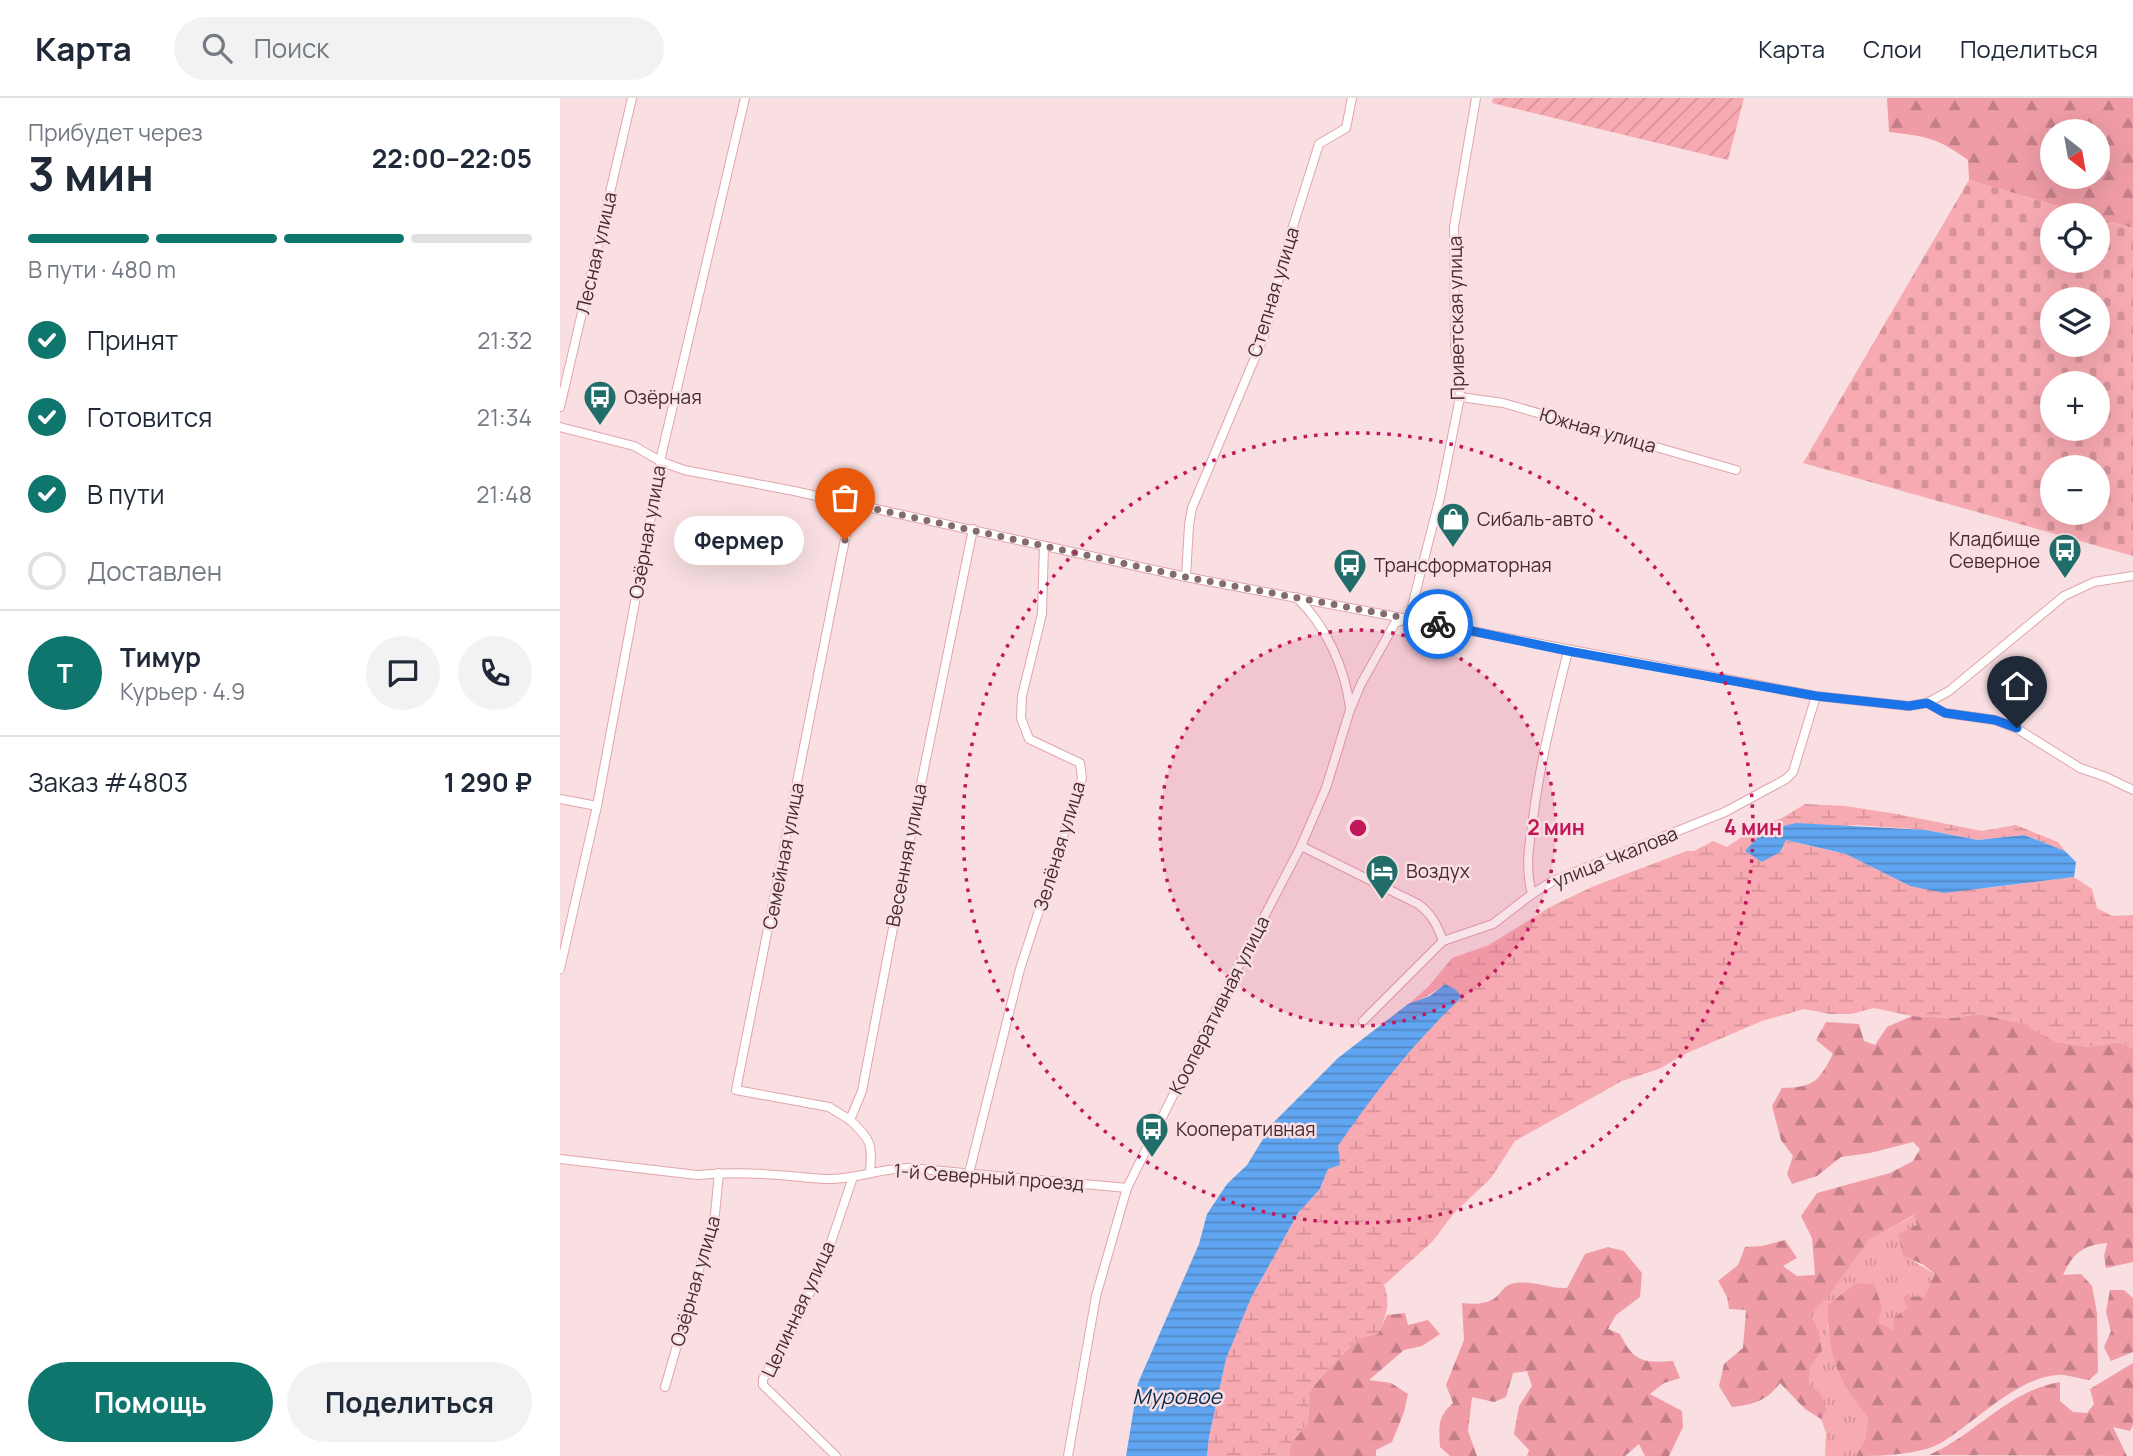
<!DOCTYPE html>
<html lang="ru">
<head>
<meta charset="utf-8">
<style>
  :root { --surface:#fff; --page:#f2f2f3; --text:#1f2937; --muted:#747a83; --line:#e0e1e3; --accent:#0f766e }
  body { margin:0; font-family:Manrope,sans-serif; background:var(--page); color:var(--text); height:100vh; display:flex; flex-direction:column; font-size:26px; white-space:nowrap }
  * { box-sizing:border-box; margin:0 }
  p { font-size:23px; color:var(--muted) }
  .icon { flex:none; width:38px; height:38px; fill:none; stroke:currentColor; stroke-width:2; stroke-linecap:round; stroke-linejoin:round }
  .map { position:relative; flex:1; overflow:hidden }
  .sheet { display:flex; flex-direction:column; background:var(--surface); width:560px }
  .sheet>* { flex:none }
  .needle { width:46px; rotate:149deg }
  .controls { position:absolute; left:1480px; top:21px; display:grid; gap:14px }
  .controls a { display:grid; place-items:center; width:70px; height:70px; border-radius:50%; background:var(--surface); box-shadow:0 7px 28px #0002; font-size:35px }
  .pin { position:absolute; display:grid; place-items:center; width:60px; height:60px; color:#fff; margin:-72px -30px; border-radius:50% 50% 50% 0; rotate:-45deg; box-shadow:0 0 7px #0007 }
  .pin .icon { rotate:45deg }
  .courier { position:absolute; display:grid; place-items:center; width:70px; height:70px; margin:-35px; border:5px solid #1a73e8; border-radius:50%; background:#fff; color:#222; box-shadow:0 2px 9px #0007 }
  .bubble { position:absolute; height:49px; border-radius:24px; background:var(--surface); box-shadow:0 7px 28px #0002; font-size:23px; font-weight:700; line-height:49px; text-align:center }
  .summary em { font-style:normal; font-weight:700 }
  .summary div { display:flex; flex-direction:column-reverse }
  .summary { display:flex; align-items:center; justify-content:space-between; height:119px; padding:0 28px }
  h1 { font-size:46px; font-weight:700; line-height:52px }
  .bar { display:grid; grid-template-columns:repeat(4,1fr); gap:10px 7px; align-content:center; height:84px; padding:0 28px }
  .bar i { height:9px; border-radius:5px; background:var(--line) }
  .bar .on { background:var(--accent) }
  .bar p { grid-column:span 4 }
  .line { display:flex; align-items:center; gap:18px; padding:0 28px; border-top:2px solid var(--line) }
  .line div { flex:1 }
  .round { display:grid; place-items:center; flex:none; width:74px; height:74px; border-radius:37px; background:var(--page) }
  ol { padding:0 28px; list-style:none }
  li { display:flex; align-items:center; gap:21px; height:77px }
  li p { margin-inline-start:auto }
  li .icon { padding:7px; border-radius:50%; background:var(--accent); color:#fff; stroke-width:4 }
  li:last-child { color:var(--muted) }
  li i { width:38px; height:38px; border:4px solid var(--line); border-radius:50% }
  .primary-button { display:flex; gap:14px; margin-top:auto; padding:14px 28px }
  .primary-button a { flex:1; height:80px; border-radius:42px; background:var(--accent); color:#fff; font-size:28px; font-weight:700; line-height:80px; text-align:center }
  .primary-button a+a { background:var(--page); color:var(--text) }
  header { display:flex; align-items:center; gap:42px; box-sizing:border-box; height:98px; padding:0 35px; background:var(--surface); border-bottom:2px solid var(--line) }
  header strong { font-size:33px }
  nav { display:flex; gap:38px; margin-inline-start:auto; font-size:24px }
  .search { width:490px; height:63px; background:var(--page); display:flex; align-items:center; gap:18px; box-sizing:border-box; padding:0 24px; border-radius:38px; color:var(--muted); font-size:26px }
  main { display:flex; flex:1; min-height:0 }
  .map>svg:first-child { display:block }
</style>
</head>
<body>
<header>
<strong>Карта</strong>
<div class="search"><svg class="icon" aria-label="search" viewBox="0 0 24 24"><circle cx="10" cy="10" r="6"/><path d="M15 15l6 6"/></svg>Поиск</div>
<nav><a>Карта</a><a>Слои</a><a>Поделиться</a></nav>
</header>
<main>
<section class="sheet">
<div class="summary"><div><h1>3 мин</h1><p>Прибудет через</p></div><em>22:00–22:05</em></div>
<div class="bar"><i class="on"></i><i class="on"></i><i class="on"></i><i></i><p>В пути · 480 m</p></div>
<ol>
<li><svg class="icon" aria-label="check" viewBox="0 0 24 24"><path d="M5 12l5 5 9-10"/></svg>Принят<p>21:32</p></li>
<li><svg class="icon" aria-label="check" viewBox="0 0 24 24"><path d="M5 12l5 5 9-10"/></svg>Готовится<p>21:34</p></li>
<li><svg class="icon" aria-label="check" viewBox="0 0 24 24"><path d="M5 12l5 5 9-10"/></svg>В пути<p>21:48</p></li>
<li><i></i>Доставлен</li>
</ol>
<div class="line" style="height:126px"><b class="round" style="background:var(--accent);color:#fff">Т</b><div><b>Тимур</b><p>Курьер · 4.9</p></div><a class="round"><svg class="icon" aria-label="chat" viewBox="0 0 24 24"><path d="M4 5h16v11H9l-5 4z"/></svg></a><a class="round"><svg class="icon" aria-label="phone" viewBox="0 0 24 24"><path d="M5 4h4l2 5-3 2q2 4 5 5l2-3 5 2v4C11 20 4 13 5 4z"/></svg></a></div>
<div class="line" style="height:91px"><div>Заказ #4803</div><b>1 290 ₽</b></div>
<div class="primary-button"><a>Помощь</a><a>Поделиться</a></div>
</section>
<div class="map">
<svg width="1573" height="1358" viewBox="0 0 1573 1358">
  <defs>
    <pattern id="grass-tufts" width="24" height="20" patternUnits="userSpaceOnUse" patternTransform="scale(1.75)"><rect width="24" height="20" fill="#f8aab2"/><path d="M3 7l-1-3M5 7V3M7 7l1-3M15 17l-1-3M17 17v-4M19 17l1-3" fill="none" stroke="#d69299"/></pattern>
    <pattern id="forest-firs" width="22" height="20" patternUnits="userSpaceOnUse" patternTransform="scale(1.75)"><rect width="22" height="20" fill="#ef9ca6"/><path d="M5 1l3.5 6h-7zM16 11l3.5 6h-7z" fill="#c37f88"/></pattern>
    <pattern id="wetland-marsh" width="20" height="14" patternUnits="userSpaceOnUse" patternTransform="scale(1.75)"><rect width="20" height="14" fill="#f8aab2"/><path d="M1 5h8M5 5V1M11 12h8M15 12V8" fill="none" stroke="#d69299"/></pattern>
    <pattern id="cemetery-stones" width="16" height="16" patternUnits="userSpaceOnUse" patternTransform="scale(1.75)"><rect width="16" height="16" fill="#f8aab2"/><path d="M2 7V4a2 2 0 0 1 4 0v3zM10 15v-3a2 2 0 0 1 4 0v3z" fill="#d69299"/></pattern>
    <pattern id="garden-furrows" width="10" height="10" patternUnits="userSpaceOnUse" patternTransform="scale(1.75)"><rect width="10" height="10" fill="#f8aab2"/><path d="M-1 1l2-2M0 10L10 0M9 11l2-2" fill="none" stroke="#d69299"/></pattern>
    <pattern id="water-rules" width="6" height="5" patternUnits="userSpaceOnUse" patternTransform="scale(1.75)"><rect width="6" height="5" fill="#60a5f1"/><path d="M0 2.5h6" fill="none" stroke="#5187c4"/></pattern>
  </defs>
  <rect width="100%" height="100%" fill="#f9dfe1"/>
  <path fill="url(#grass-tufts)" d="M1355 1117 1357 1127 1343 1157 1375 1176 1364 1199 1347 1210 1334 1234 1318 1224 1267 1227C1273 1267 1282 1289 1308 1320L1305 1341 1296 1358H1265L1266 1335 1261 1321 1267 1313 1249 1287 1250 1270 1262 1253 1259 1233 1249 1216 1268 1197 1309 1142Z"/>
  <g fill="url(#forest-firs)" fill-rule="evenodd">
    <path d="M1327 0H1573V130L1538 120V117H1528L1409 82 1408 62C1378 40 1365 38 1329 34ZM1493 33H1538V79H1493Z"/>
    <path d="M1419 916 1461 925 1497 944 1529 949 1558 944 1573 950V1164L1546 1170 1544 1158 1547 1145C1522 1147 1513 1156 1503 1177L1521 1176 1532 1188 1537 1215 1538 1274 1529 1282C1519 1281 1506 1276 1497 1277 1458 1279 1413 1326 1381 1345 1359 1357 1320 1358 1296 1358L1305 1341 1308 1320C1278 1285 1266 1253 1268 1207L1296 1185 1314 1186 1322 1209 1318 1224 1334 1233 1333 1221 1347 1210 1343 1198 1364 1199 1375 1176 1362 1166 1343 1158 1338 1136 1357 1127 1354 1117 1309 1142 1268 1198 1250 1216 1259 1233 1262 1253 1250 1270 1249 1286 1260 1295 1267 1313 1261 1321 1245 1311 1220 1285C1208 1302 1193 1307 1172 1309L1159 1288 1164 1266 1183 1250 1186 1212 1169 1211 1167 1198 1158 1183 1178 1167 1185 1149 1202 1148 1225 1142 1237 1160 1223 1168 1237 1178 1255 1177 1252 1140 1241 1118 1257 1095 1330 1075 1353 1063 1360 1051 1353 1044 1310 1055 1281 1059 1257 1078 1232 1086 1227 1076 1233 1058 1221 1042 1212 1008 1222 990C1255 989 1258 984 1273 956L1256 942 1266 924 1299 926 1304 943 1315 947 1327 929 1352 918 1393 920Z"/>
    <path d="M1048 1149 1064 1153 1082 1175 1080 1199 1056 1217 1048 1231 1060 1236C1074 1264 1083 1265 1113 1263L1120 1280 1104 1285 1090 1296 1122 1313 1123 1329 1109 1358H1085L1079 1346 1065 1358H967L969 1352 954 1336 959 1308 972 1288 967 1273 953 1275 946 1299 934 1304 912 1299 908 1333 917 1358H890L880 1349C879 1328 877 1319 893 1305L886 1287 904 1242 902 1205C913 1206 925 1207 935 1200 941 1195 944 1188 951 1186 971 1181 987 1191 1007 1190L1025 1156Z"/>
    <path d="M1550 1192H1564L1573 1200V1254L1551 1263 1544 1249 1551 1233 1546 1214Z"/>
    <path d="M845 1215 848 1227 868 1222 880 1236 862 1248 844 1252 809 1282 831 1285 848 1296 844 1314 832 1344 816 1352V1358H729L731 1345 748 1325 749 1294 766 1273 799 1240 818 1236 827 1217Z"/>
    <path d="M1573 1265V1327L1570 1333 1553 1329 1567 1358 1369 1357C1416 1337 1447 1293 1500 1284V1303L1513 1314 1527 1315 1534 1306 1530 1291Z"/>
  </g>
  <path fill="url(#wetland-marsh)" d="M1245 706 1285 708 1337 716 1422 733 1456 727 1498 744 1505 753 1464 737 1418 742 1366 732 1297 727 1204 733 1220 754 1225 742 1286 756 1350 788 1427 790 1514 779 1532 791 1537 810 1552 818 1573 817V950L1558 944 1529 949 1497 944 1461 925 1419 916 1393 920 1352 918 1314 910 1291 916H1270L1244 911 1202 923 1127 955 1099 971 1062 983 955 1043 931 1080 894 1115 872 1144 824 1187C831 1206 826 1218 818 1236L799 1240 766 1273 749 1294 748 1325 731 1345 729 1358H647L649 1339 666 1261 691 1200 738 1115 760 1091 778 1048 815 994 868 931 902 899 885 886C868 899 850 905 834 919L869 888 892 860 929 847 990 809 1034 788 1127 753H1134L1153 743 1167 749 1198 728 1222 720Z"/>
  <path fill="url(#cemetery-stones)" fill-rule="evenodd" d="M1409 82 1528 117H1493V163H1538V120L1573 130V458L1243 365ZM1493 201H1538V247H1493ZM1493 285H1538V331H1493ZM1493 369H1538V415H1493Z"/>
  <path fill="url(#garden-furrows)" d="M933 0H1184L1168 62 932 5Z"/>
  <g fill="url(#water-rules)">
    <path d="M1236 725 1366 732 1418 742 1464 737 1505 753 1516 764 1514 779 1384 795 1350 788 1286 756 1226 742 1220 754 1202 764 1185 753 1204 733Z"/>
    <path d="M885 886 895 891 902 899C854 944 815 994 778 1048L780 1067 768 1071 760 1091 738 1115 691 1200 666 1261 649 1339 647 1358H566L578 1285 639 1146 647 1116 667 1086 687 1067 713 1025 778 960 848 906 870 898Z"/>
  </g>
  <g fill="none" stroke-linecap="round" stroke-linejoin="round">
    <defs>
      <g id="minor">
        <path d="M900 299 943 305 1176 372"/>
        <path d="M0 309 72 0"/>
        <path d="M0 329 74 348 100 363 124 372 234 393 626 479 1256 598 1349 608 1367 605 1389 593 1504 498 1534 484 1573 478"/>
        <path d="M626 479 629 427 632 410 704 238 729 141 759 46 786 30 792 0"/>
        <path d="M736 499C766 527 785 570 790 610"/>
        <path d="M1367 605 1385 615 1435 622 1456 630 1520 670 1546 679 1573 692"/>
        <path d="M0 701 37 708"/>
        <path d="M741 748 858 806C872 816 877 827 883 843"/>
        <path d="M972 796C965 771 969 747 973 721 980 664 994 609 1008 553"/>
        <path d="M0 871 37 708 91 418 100 384V363L185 0"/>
        <path d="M803 923 883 843 933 826 972 796 993 783 1165 714 1226 681 1233 674 1256 598"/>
        <path d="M290 1022 269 1009 176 992 292 406"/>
        <path d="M0 1061 137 1077C168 1074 199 1075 230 1078 243 1079 256 1081 269 1081 296 1081 322 1070 350 1070L567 1090"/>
        <path d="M310 1075C312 1045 312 1043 290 1022L302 993 353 725 413 431"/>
        <path d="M409 1075 460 871 522 680 520 665 469 641 461 620 462 598 482 516 484 448"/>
        <path d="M105 1289 155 1116 159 1075"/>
        <path d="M276 1358 203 1287V1281L236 1225 266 1159 293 1079"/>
        <path d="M508 1358 536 1198 567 1090 656 911 741 748 766 690 790 612 801 586 835 525 849 520 880 399 900 299 895 248 894 129 916 0"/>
      </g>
    </defs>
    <use href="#minor" stroke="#e1a5ab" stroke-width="10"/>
    <use href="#minor" stroke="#fff" stroke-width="8"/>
  </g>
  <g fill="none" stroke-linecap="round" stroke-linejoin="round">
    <path stroke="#846b6d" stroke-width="7" stroke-dasharray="0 12.6" d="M285 442 292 406 626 479 878 526"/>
    <path stroke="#1a73e8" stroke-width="9" d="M878 526 1008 553 1256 598 1349 608 1367 605 1385 615 1435 622 1457 630"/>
  </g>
  <circle cx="798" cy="730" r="198" fill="#c2185b" fill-opacity=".12"/>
  <g fill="none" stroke="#c2185b" stroke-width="3.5" stroke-dasharray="3.5 7">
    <circle cx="798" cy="730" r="198"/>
    <circle cx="798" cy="730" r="395"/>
  </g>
  <defs>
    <symbol id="bus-pin" viewBox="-11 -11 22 30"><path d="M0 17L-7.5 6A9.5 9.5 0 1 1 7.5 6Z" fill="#216d6a" stroke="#f9dfe1"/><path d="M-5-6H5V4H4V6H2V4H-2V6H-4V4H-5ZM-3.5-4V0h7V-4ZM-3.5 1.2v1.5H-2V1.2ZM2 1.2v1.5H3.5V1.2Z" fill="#fff"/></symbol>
    <symbol id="shop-pin" viewBox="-11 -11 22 30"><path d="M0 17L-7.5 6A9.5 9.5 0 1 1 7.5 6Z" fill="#216d6a" stroke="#f9dfe1"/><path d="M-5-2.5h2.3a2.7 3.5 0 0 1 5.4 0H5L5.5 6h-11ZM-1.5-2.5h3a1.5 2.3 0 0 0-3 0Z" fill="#fff"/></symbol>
    <symbol id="hotel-pin" viewBox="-11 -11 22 30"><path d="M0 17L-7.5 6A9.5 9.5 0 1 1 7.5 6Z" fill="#216d6a" stroke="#f9dfe1"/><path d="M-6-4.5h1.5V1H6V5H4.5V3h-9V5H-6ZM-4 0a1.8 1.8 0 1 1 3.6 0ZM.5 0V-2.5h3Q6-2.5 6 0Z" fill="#fff"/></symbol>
  </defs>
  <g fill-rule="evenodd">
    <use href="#bus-pin" x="21" y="280" width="38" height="52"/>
    <use href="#shop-pin" x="874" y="402" width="38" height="52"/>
    <use href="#bus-pin" x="1486" y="433" width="38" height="52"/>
    <use href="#bus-pin" x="771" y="448" width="38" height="52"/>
    <use href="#hotel-pin" x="803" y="754" width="38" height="52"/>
    <use href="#bus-pin" x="573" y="1012" width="38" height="52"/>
  </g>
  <g text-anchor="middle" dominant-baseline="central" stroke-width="5" stroke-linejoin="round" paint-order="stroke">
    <g font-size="19" fill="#452c2f" stroke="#f9dfe1">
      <text transform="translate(36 155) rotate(-77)">Лесная улица</text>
      <text transform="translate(713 194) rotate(-73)">Степная улица</text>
      <text transform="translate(896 220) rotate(-91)">Приветская улица</text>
      <text transform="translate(1038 332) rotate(16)">Южная улица</text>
      <text transform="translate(87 434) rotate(-80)">Озёрная улица</text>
      <text transform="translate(499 748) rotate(-73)">Зелёная улица</text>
      <text transform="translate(346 757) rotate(-79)">Весенняя улица</text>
      <text transform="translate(223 758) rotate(-79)">Семейная улица</text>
      <text transform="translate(1055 759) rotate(-22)">улица Чкалова</text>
      <text transform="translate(659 907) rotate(-63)">Кооперативная улица</text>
      <text transform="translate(429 1079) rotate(4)">1-й Северный проезд</text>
      <text transform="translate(135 1183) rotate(-74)">Озёрная улица</text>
      <text transform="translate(238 1211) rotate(-65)">Целинная улица</text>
    </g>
    <g font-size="19" fill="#452c2f" stroke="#f9dfe1" text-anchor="start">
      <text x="64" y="299">Озёрная</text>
      <text x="917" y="421">Сибаль-авто</text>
      <text x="1480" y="441" text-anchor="end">Кладбище<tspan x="1480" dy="22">Северное</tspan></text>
      <text x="814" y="467">Трансформаторная</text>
      <text x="846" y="773">Воздух</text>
      <text x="616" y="1031">Кооперативная</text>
    </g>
    <g font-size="21" font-style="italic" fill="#072c51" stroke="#f9dfe1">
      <text x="617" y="1298">Муровое</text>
    </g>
  </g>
  <circle cx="798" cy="730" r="10" fill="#c2185b" stroke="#f9dfe1" stroke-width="3.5"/>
  <g font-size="21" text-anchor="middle" font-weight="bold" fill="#c2185b" stroke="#f9dfe1" stroke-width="5" stroke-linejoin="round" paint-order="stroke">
    <text x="996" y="737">2 мин</text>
    <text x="1193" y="737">4 мин</text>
  </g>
</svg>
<div class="controls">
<a><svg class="needle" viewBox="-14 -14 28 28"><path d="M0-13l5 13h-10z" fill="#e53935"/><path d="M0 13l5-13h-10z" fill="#747a83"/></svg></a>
<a><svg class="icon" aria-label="locate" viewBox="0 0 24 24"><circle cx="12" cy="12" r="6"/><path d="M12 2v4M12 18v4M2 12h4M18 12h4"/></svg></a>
<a><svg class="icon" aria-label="layers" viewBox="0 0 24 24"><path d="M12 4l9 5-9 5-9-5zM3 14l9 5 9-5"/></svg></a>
<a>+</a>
<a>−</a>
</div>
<div class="pin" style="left:285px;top:442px;background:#ea580c"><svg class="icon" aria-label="bag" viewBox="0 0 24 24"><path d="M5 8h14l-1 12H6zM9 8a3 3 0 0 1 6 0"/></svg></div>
<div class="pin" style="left:1457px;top:630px;background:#1f2937"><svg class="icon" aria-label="home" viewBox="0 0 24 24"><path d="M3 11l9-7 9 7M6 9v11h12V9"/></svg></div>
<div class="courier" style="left:878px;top:526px"><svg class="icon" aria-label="bike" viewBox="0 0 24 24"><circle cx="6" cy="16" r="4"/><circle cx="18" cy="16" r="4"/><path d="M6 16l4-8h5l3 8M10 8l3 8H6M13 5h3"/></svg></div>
<div class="bubble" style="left:114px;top:418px;width:130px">Фермер</div>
</div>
</main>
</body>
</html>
